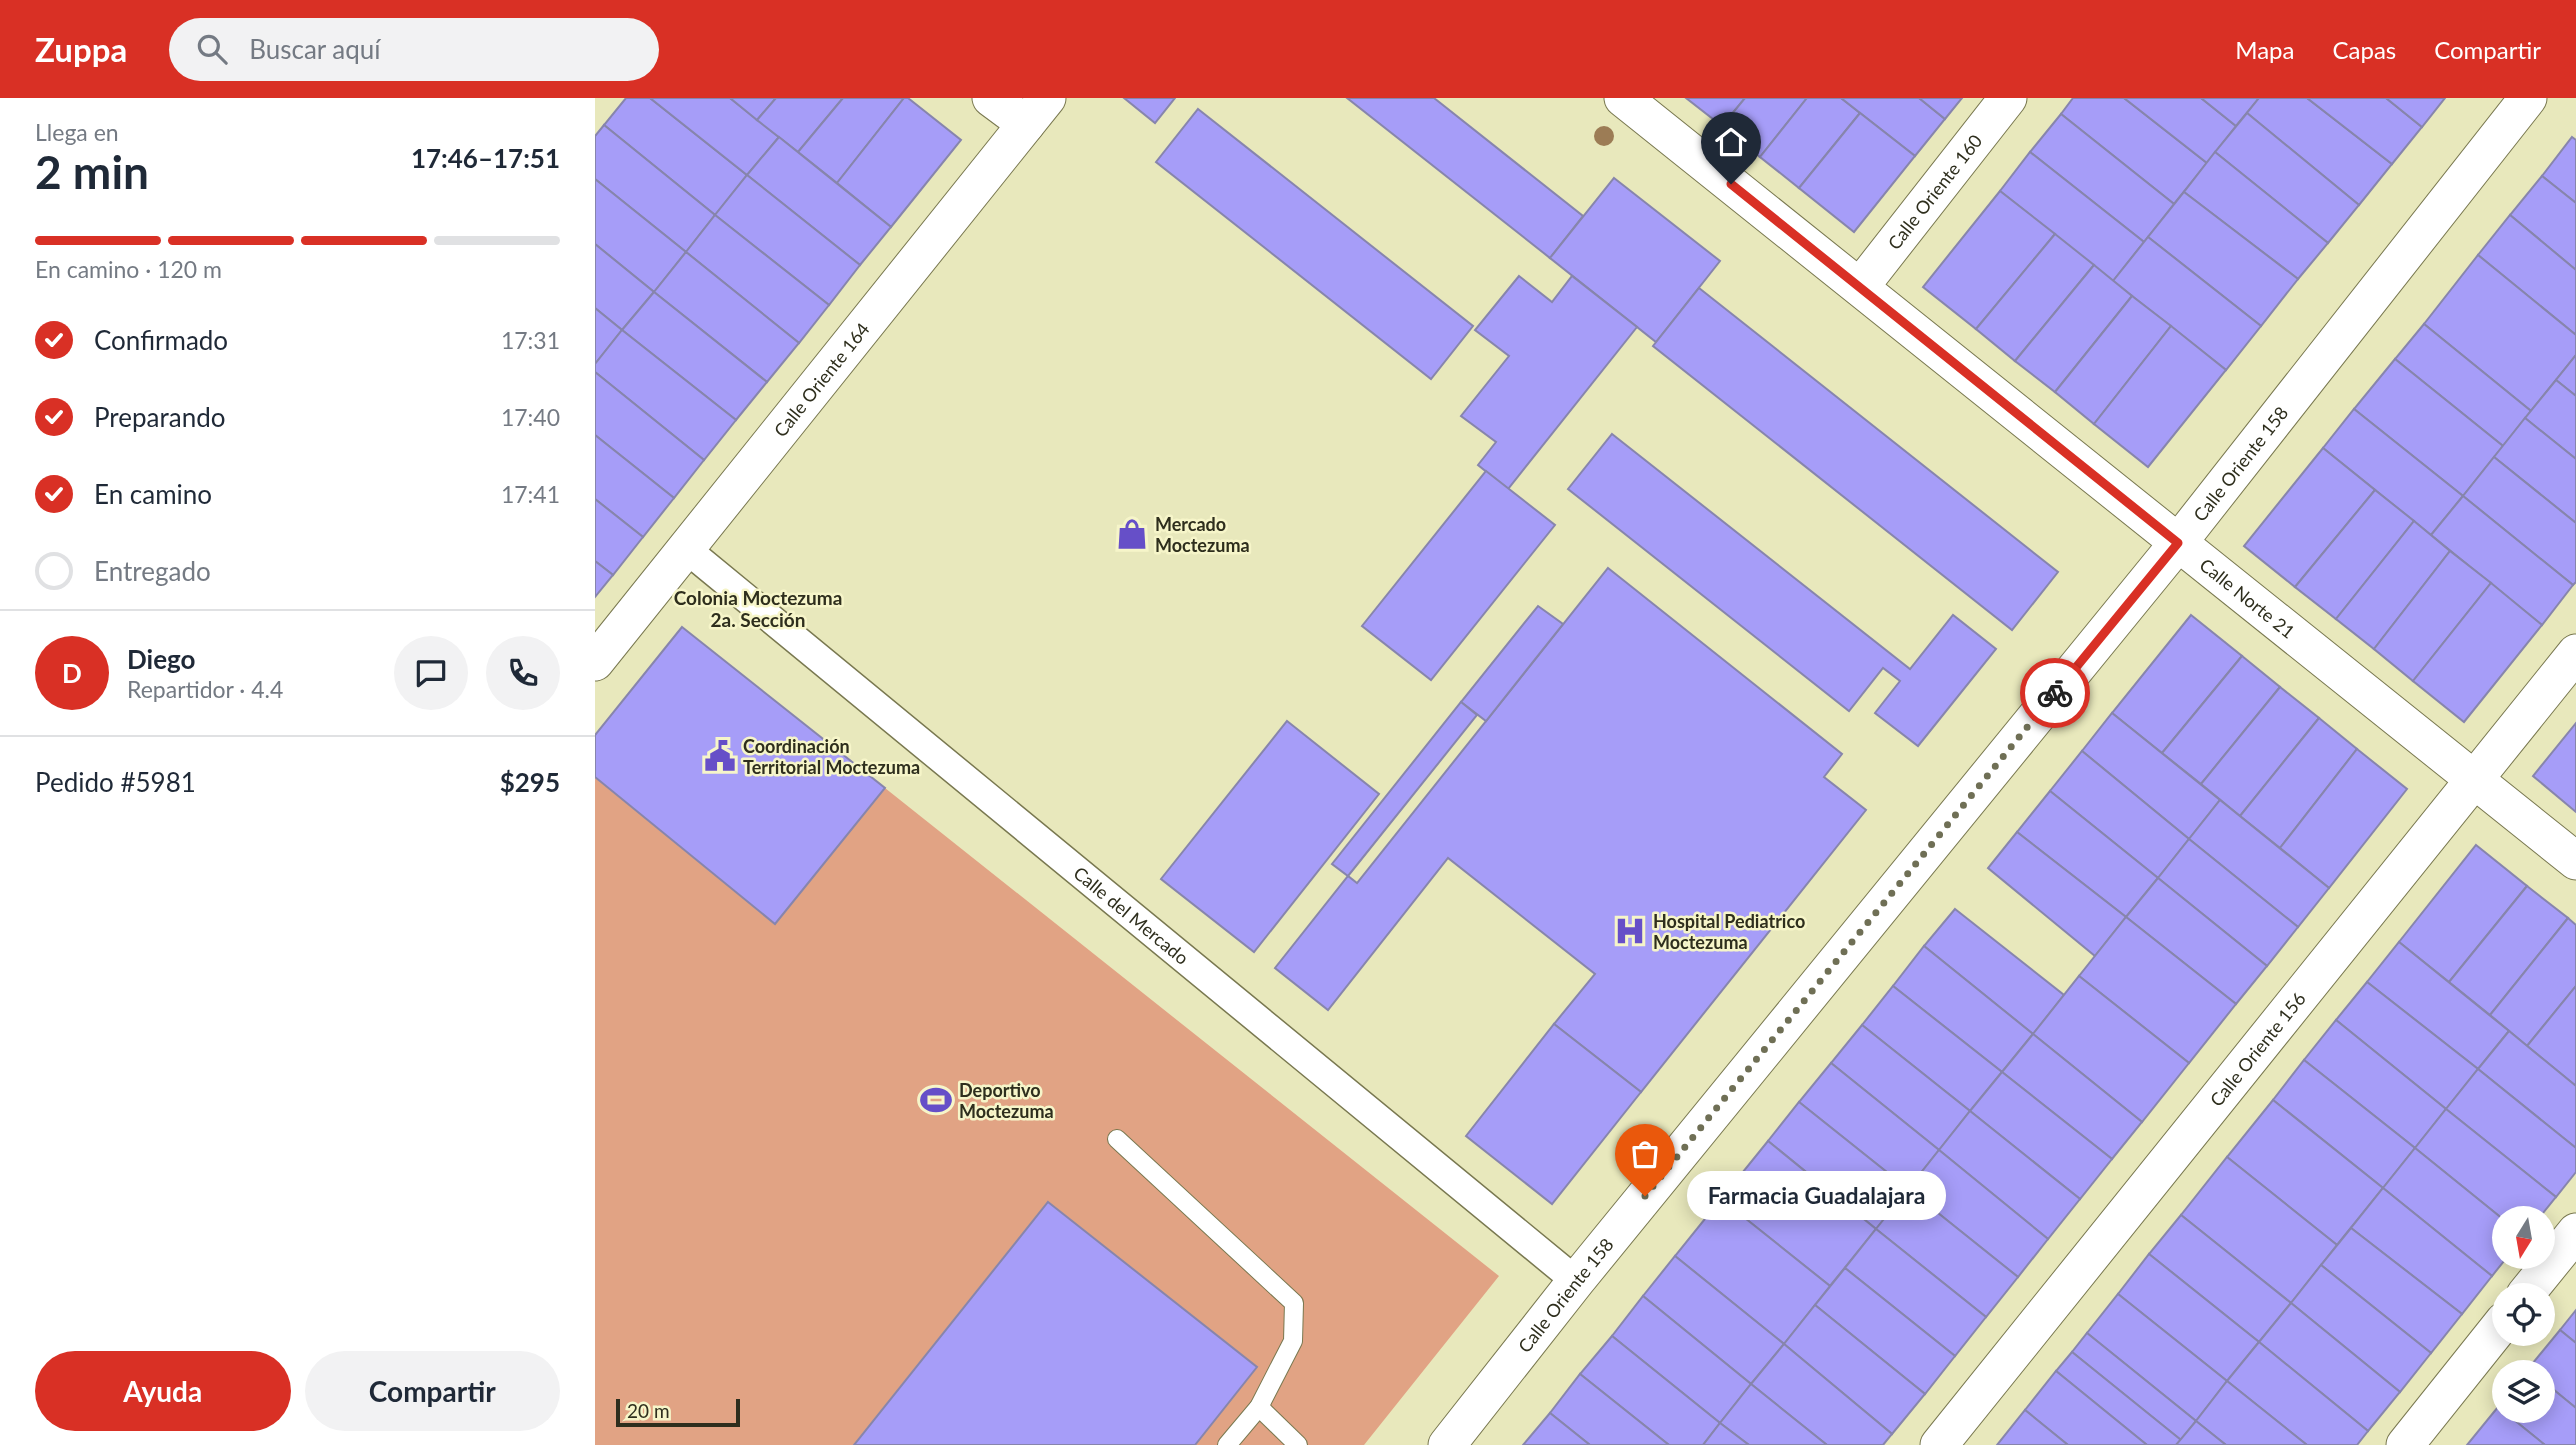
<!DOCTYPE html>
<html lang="es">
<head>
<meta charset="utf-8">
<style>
  :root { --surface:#fff; --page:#f2f2f3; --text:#1f2937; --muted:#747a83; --line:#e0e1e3; --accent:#d93025 }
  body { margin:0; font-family:Lato,sans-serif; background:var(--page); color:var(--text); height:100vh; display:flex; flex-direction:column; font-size:26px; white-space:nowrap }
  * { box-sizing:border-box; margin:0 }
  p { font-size:23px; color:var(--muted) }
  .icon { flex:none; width:38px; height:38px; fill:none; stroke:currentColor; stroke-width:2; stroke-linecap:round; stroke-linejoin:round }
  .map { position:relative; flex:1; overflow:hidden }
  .panel { display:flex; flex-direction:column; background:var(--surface); width:595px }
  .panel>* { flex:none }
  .needle { width:46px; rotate:191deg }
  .buttons { position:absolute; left:1897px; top:1108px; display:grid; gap:14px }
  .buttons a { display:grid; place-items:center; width:63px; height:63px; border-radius:50%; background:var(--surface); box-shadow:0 4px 18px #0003; font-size:35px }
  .scale { position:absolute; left:21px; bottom:18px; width:124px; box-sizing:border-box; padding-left:7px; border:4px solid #2e2e1d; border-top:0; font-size:19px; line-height:24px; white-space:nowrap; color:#2e2e1d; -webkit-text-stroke:5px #f6f5c9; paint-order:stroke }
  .pin { position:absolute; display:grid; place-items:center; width:60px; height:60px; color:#fff; margin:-72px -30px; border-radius:50% 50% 50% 0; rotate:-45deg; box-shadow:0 0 7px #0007 }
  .pin .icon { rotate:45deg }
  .courier { position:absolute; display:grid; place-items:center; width:70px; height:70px; margin:-35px; border:5px solid #d93025; border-radius:50%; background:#fff; color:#222; box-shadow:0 2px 9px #0007 }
  .bubble { position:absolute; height:49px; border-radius:24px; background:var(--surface); box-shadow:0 4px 18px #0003; font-size:23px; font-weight:700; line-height:49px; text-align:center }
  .headline em { font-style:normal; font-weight:700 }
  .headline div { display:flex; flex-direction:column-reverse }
  .headline { display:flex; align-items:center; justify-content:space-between; height:119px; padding:0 35px }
  h1 { font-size:46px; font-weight:700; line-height:52px }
  .bar { display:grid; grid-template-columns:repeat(4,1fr); gap:10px 7px; align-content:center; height:84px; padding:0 35px }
  .bar i { height:9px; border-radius:5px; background:var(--line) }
  .bar .on { background:var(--accent) }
  .bar p { grid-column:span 4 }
  .line { display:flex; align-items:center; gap:18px; padding:0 35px; border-top:2px solid var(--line) }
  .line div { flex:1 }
  .round { display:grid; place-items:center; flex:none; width:74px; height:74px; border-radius:37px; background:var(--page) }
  ol { padding:0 35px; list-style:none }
  li { display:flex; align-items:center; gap:21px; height:77px }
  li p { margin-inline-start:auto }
  li .icon { padding:7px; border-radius:50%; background:var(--accent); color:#fff; stroke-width:4 }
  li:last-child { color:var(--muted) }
  li i { width:38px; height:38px; border:4px solid var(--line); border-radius:50% }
  .action { display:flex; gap:14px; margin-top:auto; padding:14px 35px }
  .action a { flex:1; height:80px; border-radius:42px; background:var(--accent); color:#fff; font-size:28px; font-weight:700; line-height:80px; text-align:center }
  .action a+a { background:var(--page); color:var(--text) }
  header { display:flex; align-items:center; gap:42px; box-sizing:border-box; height:98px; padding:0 35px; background:var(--accent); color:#fff }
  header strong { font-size:33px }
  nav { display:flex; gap:38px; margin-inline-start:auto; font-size:24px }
  .search { width:490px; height:63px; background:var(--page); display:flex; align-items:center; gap:18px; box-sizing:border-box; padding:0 24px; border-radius:38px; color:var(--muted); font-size:26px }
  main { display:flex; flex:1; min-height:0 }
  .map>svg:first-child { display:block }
</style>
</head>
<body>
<header>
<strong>Zuppa</strong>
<div class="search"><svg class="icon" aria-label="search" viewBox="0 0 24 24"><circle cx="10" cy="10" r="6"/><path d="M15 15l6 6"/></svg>Buscar aquí</div>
<nav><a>Mapa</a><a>Capas</a><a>Compartir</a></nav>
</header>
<main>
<section class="panel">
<div class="headline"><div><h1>2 min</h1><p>Llega en</p></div><em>17:46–17:51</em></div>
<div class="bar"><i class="on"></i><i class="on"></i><i class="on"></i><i></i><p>En camino · 120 m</p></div>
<ol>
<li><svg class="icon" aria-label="check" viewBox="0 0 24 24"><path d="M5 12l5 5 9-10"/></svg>Confirmado<p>17:31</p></li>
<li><svg class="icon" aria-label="check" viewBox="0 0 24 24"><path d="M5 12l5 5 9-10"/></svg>Preparando<p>17:40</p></li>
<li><svg class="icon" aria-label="check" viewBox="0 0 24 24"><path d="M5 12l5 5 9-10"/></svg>En camino<p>17:41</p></li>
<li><i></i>Entregado</li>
</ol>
<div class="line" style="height:126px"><b class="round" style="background:var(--accent);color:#fff">D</b><div><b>Diego</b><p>Repartidor · 4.4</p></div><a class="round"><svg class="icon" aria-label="chat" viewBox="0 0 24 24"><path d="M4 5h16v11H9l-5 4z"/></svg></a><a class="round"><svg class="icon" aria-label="phone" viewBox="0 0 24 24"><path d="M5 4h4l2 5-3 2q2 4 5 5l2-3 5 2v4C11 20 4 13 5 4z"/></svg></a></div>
<div class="line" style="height:91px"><div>Pedido #5981</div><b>$295</b></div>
<div class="action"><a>Ayuda</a><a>Compartir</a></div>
</section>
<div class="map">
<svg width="1981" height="1347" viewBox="0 0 1981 1347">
  <rect width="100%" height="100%" fill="#e8e8bc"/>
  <path fill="#e1a384" d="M0 679 180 826 290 690 904 1178 769 1347H0Z"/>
  <g fill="#a69df8" stroke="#8785ac" stroke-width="2">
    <path d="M31 0H55L152 77 120 117 9 27Z"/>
    <path d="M55 0H135L184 39 152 77Z"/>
    <path d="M135 0H181L162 22Z"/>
    <path d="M181 0H248L203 54 162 22Z"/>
    <path d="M248 0H309L242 85 203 54Z"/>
    <path d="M309 0H313L366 42 296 129 242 85Z"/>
    <path d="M529 0H580L560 25Z"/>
    <path d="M752 0H839L988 118 955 160Z"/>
    <path d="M1091 0H1150L1127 28Z"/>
    <path d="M1150 0H1212L1165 59 1127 28Z"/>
    <path d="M1212 0H1246L1265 15 1204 90 1165 59Z"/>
    <path d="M1246 0H1324L1350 21 1320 58Z"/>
    <path d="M1324 0H1367L1350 21Z"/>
    <path d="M1478 0H1529L1612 65 1579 106 1466 16Z"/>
    <path d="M1529 0H1606L1641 28 1612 65Z"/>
    <path d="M1606 0H1664L1641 28Z"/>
    <path d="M1664 0H1712L1797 66 1764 107 1652 15Z"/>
    <path d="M1712 0H1791L1827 29 1797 66Z"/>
    <path d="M1791 0H1850L1827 29Z"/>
    <path d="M603 11 878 228 836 281 561 64Z"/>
    <path d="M1265 15 1320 58 1259 134 1204 90Z"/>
    <path d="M1652 15 1764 107 1733 145 1620 54Z"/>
    <path d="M1466 16 1579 106 1549 144 1435 54Z"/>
    <path d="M9 27 120 117 91 154 0 81V38Z"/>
    <path d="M184 39 296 129 265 167 152 77Z"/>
    <path d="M1977 39 1981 42V105L1947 78Z"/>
    <path d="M1435 54 1549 144 1518 183 1405 93Z"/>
    <path d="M1620 54 1733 145 1703 181 1589 94Z"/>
    <path d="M152 77 265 167 234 207 120 117Z"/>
    <path d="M1947 78 1981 105V172L1915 117Z"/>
    <path d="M1019 80 1125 163 1061 244 955 160Z"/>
    <path d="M0 81 91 154 59 194 0 146Z"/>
    <path d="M1405 93 1460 136 1381 231 1328 189Z"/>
    <path d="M1589 94 1703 181 1666 228 1553 139Z"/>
    <path d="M120 117 234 207 204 245 91 154Z"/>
    <path d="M1915 117 1981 172V237L1883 157Z"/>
    <path d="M1460 136 1499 167 1420 263 1381 231Z"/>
    <path d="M1553 139 1666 228 1631 272 1518 183Z"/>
    <path d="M0 146 59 194 27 232 0 210Z"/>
    <path d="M91 154 204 245 172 284 59 194Z"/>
    <path d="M1883 157 1981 237V257L1936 313 1829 226Z"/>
    <path d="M1499 167 1537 198 1460 294 1420 263Z"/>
    <path d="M924 178 957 204 977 178 1042 229 913 391 883 367 901 344 866 318 914 258 880 232Z"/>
    <path d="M1104 190 1463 474 1417 532 1058 248Z"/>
    <path d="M59 194 172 284 141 322 27 232Z"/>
    <path d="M1537 198 1576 228 1499 326 1460 294Z"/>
    <path d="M0 210 27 232 0 266Z"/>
    <path d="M1829 226 1936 313 1908 348 1800 261Z"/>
    <path d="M1576 228 1631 272 1553 369 1499 326Z"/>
    <path d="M27 232 141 322 109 362 0 274V266Z"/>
    <path d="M1981 257V298L1961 282Z"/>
    <path d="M1800 261 1908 348 1868 398 1759 311Z"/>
    <path d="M0 274 109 362 79 400 0 337Z"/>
    <path d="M1961 282 1981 298V361L1930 320Z"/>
    <path d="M1759 311 1868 398 1836 437 1728 350Z"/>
    <path d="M1930 320 1981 361V425L1899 359Z"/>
    <path d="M1017 336 1315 571 1358 517 1401 551 1323 648 1280 615 1305 583 1288 570 1254 613 973 391Z"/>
    <path d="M0 337 79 400 48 439 0 401Z"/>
    <path d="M1728 350 1780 392 1700 489 1649 448Z"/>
    <path d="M1899 359 1981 425V484L1978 487 1868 398Z"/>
    <path d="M891 373 960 427 836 582 767 528Z"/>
    <path d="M1780 392 1819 423 1741 521 1700 489Z"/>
    <path d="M1868 398 1978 487 1947 527 1836 437Z"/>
    <path d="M0 401 48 439 18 477 0 463Z"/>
    <path d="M1819 423 1855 453 1779 551 1741 521Z"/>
    <path d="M1855 453 1896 485 1818 583 1779 551Z"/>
    <path d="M0 463 18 477 0 499Z"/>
    <path d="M1013 470 1247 656 1229 679 1271 712 1046 994 959 926 1000 876 853 760 733 912 680 870 753 778 762 785Z"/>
    <path d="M1896 485 1947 527 1869 624 1818 583Z"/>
    <path d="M943 508 968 526 891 623 866 604Z"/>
    <path d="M1596 517 1647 558 1567 655 1517 615Z"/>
    <path d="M87 529 290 690 180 826 0 679V637Z"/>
    <path d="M1647 558 1685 589 1606 686 1567 655Z"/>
    <path d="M1685 589 1724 620 1645 718 1606 686Z"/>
    <path d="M866 604 882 617 753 778 737 766Z"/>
    <path d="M1517 615 1625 702 1594 741 1487 653Z"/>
    <path d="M1724 620 1762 651 1685 750 1645 718Z"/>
    <path d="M692 623 784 696 659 854 566 781Z"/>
    <path d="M1981 625V714L1938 678Z"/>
    <path d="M1762 651 1812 691 1734 790 1685 750Z"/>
    <path d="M1487 653 1594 741 1563 780 1455 693Z"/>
    <path d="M1455 693 1563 780 1531 819 1422 734Z"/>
    <path d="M1625 702 1734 790 1703 829 1594 741Z"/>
    <path d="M1422 734 1531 819 1500 858 1393 770Z"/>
    <path d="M1594 741 1703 829 1672 868 1563 780Z"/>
    <path d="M1881 747 1932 788 1854 884 1804 844Z"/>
    <path d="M1563 780 1672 868 1641 906 1531 819Z"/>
    <path d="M1932 788 1973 820 1895 917 1854 884Z"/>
    <path d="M1360 811 1469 897 1438 936 1329 848Z"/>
    <path d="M1531 819 1641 906 1594 965 1484 878Z"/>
    <path d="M1973 820 1981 827V888L1932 948 1895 917Z"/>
    <path d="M1804 844 1914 933 1883 971 1772 884Z"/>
    <path d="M1329 848 1438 936 1407 974 1298 888Z"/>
    <path d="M1484 878 1594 965 1547 1024 1438 936Z"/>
    <path d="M1772 884 1883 971 1851 1011 1741 922Z"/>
    <path d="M1298 888 1407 974 1375 1013 1267 927Z"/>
    <path d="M1981 888V988L1932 948Z"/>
    <path d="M1741 922 1851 1011 1820 1050 1709 962Z"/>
    <path d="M959 926 1046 994 957 1106 871 1038Z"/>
    <path d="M1267 927 1375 1013 1344 1052 1236 965Z"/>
    <path d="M1914 933 1981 988V1050L1883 971Z"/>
    <path d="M1438 936 1547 1024 1517 1061 1407 974Z"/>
    <path d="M1709 962 1820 1050 1788 1090 1678 1002Z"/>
    <path d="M1236 965 1344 1052 1313 1091 1204 1004Z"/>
    <path d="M1883 971 1981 1050V1074L1961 1099 1851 1011Z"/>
    <path d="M1407 974 1517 1061 1485 1101 1375 1013Z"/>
    <path d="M1678 1002 1788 1090 1742 1147 1632 1059Z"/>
    <path d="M1204 1004 1313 1091 1281 1131 1173 1043Z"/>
    <path d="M1851 1011 1961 1099 1944 1120 1909 1122 1820 1050Z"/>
    <path d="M1375 1013 1485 1101 1453 1141 1344 1052Z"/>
    <path d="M1173 1043 1281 1131 1235 1188 1126 1101Z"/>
    <path d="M1820 1050 1909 1122V1158H1913L1897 1178 1788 1090Z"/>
    <path d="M1344 1052 1453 1141 1423 1179 1313 1091Z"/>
    <path d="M1632 1059 1742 1147 1696 1205 1586 1117Z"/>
    <path d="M1788 1090 1897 1178 1867 1216 1756 1130Z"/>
    <path d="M1313 1091 1423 1179 1391 1219 1281 1131Z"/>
    <path d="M1126 1101 1235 1188 1189 1246 1080 1158Z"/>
    <path d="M453 1104 662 1269 600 1347H259Z"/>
    <path d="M1586 1117 1696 1205 1664 1244 1554 1156Z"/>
    <path d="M1756 1130 1867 1216 1836 1255 1726 1167Z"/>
    <path d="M1281 1131 1391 1219 1360 1258 1250 1170Z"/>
    <path d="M1554 1156 1664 1244 1632 1283 1523 1196Z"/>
    <path d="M1080 1158 1189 1246 1156 1286 1048 1198Z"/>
    <path d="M1726 1167 1836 1255 1805 1294 1696 1205Z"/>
    <path d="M1250 1170 1360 1258 1330 1296 1220 1207Z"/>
    <path d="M1523 1196 1632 1283 1601 1323 1492 1235Z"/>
    <path d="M1048 1198 1156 1286 1125 1325 1017 1238Z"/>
    <path d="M1696 1205 1805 1294 1773 1333 1664 1244Z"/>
    <path d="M1220 1207 1330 1296 1297 1336 1189 1246Z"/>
    <path d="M1981 1212V1245L1965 1232Z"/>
    <path d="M1965 1232 1981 1245V1310L1948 1283V1274H1936L1933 1271Z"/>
    <path d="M1492 1235 1601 1323 1586 1342 1477 1254Z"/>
    <path d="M1017 1238 1125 1325 1108 1347H1074L985 1276Z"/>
    <path d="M1664 1244 1773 1333 1762 1347H1712L1632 1283Z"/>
    <path d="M1189 1246 1297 1336 1288 1347H1232L1156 1286Z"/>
    <path d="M1477 1254 1586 1342 1581 1347H1552L1461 1273Z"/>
    <path d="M1461 1273 1552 1347H1473L1430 1312Z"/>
    <path d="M985 1276 1074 1347H995L955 1315Z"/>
    <path d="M1632 1283 1712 1347H1631L1601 1323Z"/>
    <path d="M1948 1283 1981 1310V1347H1950L1903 1309 1909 1301V1312H1948Z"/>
    <path d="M1156 1286 1232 1347H1154L1125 1325Z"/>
    <path d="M1903 1309 1950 1347H1872Z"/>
    <path d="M1430 1312 1473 1347H1402Z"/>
    <path d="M955 1315 995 1347H928Z"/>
    <path d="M1601 1323 1631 1347H1581Z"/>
    <path d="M1125 1325 1154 1347H1108Z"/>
  </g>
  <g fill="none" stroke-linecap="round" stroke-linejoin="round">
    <defs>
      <g id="service">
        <path d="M522 1041 699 1205 698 1243 664 1309 632 1347"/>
        <path d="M664 1309 703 1347"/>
      </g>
      <g id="pedestrian">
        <path id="s1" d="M90 450 981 1183"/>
      </g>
      <g id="minor">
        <path d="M396 0 431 26"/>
        <path id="s2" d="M1028 0 1981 763"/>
        <path id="s3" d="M1265 189 1413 0"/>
        <path id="s4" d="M0 564 452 0"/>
        <path d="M1930 1197 1981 1134"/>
        <path id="s5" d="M852 1347 981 1183 1583 445 1933 0"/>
        <path id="s6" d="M1344 1347 1981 555"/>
        <path d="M1810 1347 1909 1223"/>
      </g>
    </defs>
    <use href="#service" stroke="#797850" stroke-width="20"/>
    <use href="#pedestrian" stroke="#797850" stroke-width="31"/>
    <use href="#minor" stroke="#797850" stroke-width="39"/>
    <use href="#service" stroke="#fff" stroke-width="18"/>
    <use href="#pedestrian" stroke="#fff" stroke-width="28"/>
    <use href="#minor" stroke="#fff" stroke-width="37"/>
  </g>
  <circle fill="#9c7c55" cx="1009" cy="38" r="10"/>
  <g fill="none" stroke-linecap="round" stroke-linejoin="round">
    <path stroke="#6f6f55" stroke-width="7" stroke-dasharray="0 12.6" d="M1050 1098 1460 595"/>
    <path stroke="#d93025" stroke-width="9" d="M1136 86 1583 445 1460 595"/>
  </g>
  <defs>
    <symbol id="shop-bare" viewBox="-9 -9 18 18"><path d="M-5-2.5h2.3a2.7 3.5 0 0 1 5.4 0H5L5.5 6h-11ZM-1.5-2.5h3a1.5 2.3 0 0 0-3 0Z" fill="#664fc8" stroke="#f6f5c9" stroke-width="2.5" paint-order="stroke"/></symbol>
    <symbol id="civic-bare" viewBox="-9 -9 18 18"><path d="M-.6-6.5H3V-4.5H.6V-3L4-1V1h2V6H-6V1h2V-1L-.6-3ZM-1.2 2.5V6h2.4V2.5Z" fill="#664fc8" stroke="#f6f5c9" stroke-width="2.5" paint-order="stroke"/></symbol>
    <symbol id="hospital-bare" viewBox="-9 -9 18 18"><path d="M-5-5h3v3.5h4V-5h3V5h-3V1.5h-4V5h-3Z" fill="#664fc8" stroke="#f6f5c9" stroke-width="2.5" paint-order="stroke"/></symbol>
    <symbol id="stadium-bare" viewBox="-9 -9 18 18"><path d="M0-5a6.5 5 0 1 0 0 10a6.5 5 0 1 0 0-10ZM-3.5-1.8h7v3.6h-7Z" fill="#664fc8" stroke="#f6f5c9" stroke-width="2.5" paint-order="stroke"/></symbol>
  </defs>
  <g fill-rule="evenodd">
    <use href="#shop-bare" x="515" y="414" width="44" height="44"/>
    <use href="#civic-bare" x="103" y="636" width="44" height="44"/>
    <use href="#hospital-bare" x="1013" y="811" width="44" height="44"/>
    <use href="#stadium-bare" x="319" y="980" width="44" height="44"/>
  </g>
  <g text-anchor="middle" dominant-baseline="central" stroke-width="5" stroke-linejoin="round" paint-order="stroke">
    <g font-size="18" fill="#2e2e1d" stroke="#f6f5c9">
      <text stroke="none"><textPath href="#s3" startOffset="121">Calle Oriente 160</textPath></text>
      <text stroke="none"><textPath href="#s4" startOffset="362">Calle Oriente 164</textPath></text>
      <text stroke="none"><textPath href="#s5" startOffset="1262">Calle Oriente 158</textPath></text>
      <text stroke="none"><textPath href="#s2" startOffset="800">Calle Norte 21</textPath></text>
      <text stroke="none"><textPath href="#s1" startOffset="578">Calle del Mercado</textPath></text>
      <text stroke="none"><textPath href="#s6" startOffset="508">Calle Oriente 156</textPath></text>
      <text stroke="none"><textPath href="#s5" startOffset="191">Calle Oriente 158</textPath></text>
    </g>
    <g font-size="18" font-weight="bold" fill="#2e2e1d" stroke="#f6f5c9" text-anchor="start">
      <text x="560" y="426">Mercado<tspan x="560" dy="21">Moctezuma</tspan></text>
      <text x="148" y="648">Coordinación<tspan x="148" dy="21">Territorial Moctezuma</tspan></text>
      <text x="1058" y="823">Hospital Pediatrico<tspan x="1058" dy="21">Moctezuma</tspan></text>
      <text x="364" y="992">Deportivo<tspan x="364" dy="21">Moctezuma</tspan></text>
    </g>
    <g font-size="19" font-weight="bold" fill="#2e2e1d" stroke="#f6f5c9">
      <text x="163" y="499">Colonia Moctezuma<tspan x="163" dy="22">2a. Sección</tspan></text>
    </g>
  </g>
</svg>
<div class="buttons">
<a><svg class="needle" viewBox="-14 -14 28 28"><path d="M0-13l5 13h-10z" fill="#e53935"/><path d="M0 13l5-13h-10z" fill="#747a83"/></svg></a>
<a><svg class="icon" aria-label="locate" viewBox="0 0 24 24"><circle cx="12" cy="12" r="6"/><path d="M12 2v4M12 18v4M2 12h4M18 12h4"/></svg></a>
<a><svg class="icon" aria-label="layers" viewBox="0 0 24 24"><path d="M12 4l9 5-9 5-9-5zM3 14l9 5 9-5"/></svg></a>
</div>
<div class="scale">20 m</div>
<div class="pin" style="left:1050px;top:1098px;background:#ea580c"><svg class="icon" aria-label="bag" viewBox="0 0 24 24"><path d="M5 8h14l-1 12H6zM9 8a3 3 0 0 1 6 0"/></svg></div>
<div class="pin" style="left:1136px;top:86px;background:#1f2937"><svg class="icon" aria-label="home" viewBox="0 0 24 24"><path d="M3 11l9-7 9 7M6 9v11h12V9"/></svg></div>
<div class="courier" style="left:1460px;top:595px"><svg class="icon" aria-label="bike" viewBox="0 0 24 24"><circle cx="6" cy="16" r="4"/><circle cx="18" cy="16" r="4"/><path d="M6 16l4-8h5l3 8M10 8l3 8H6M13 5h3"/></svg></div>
<div class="bubble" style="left:1092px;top:1073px;width:259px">Farmacia Guadalajara</div>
</div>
</main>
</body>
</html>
